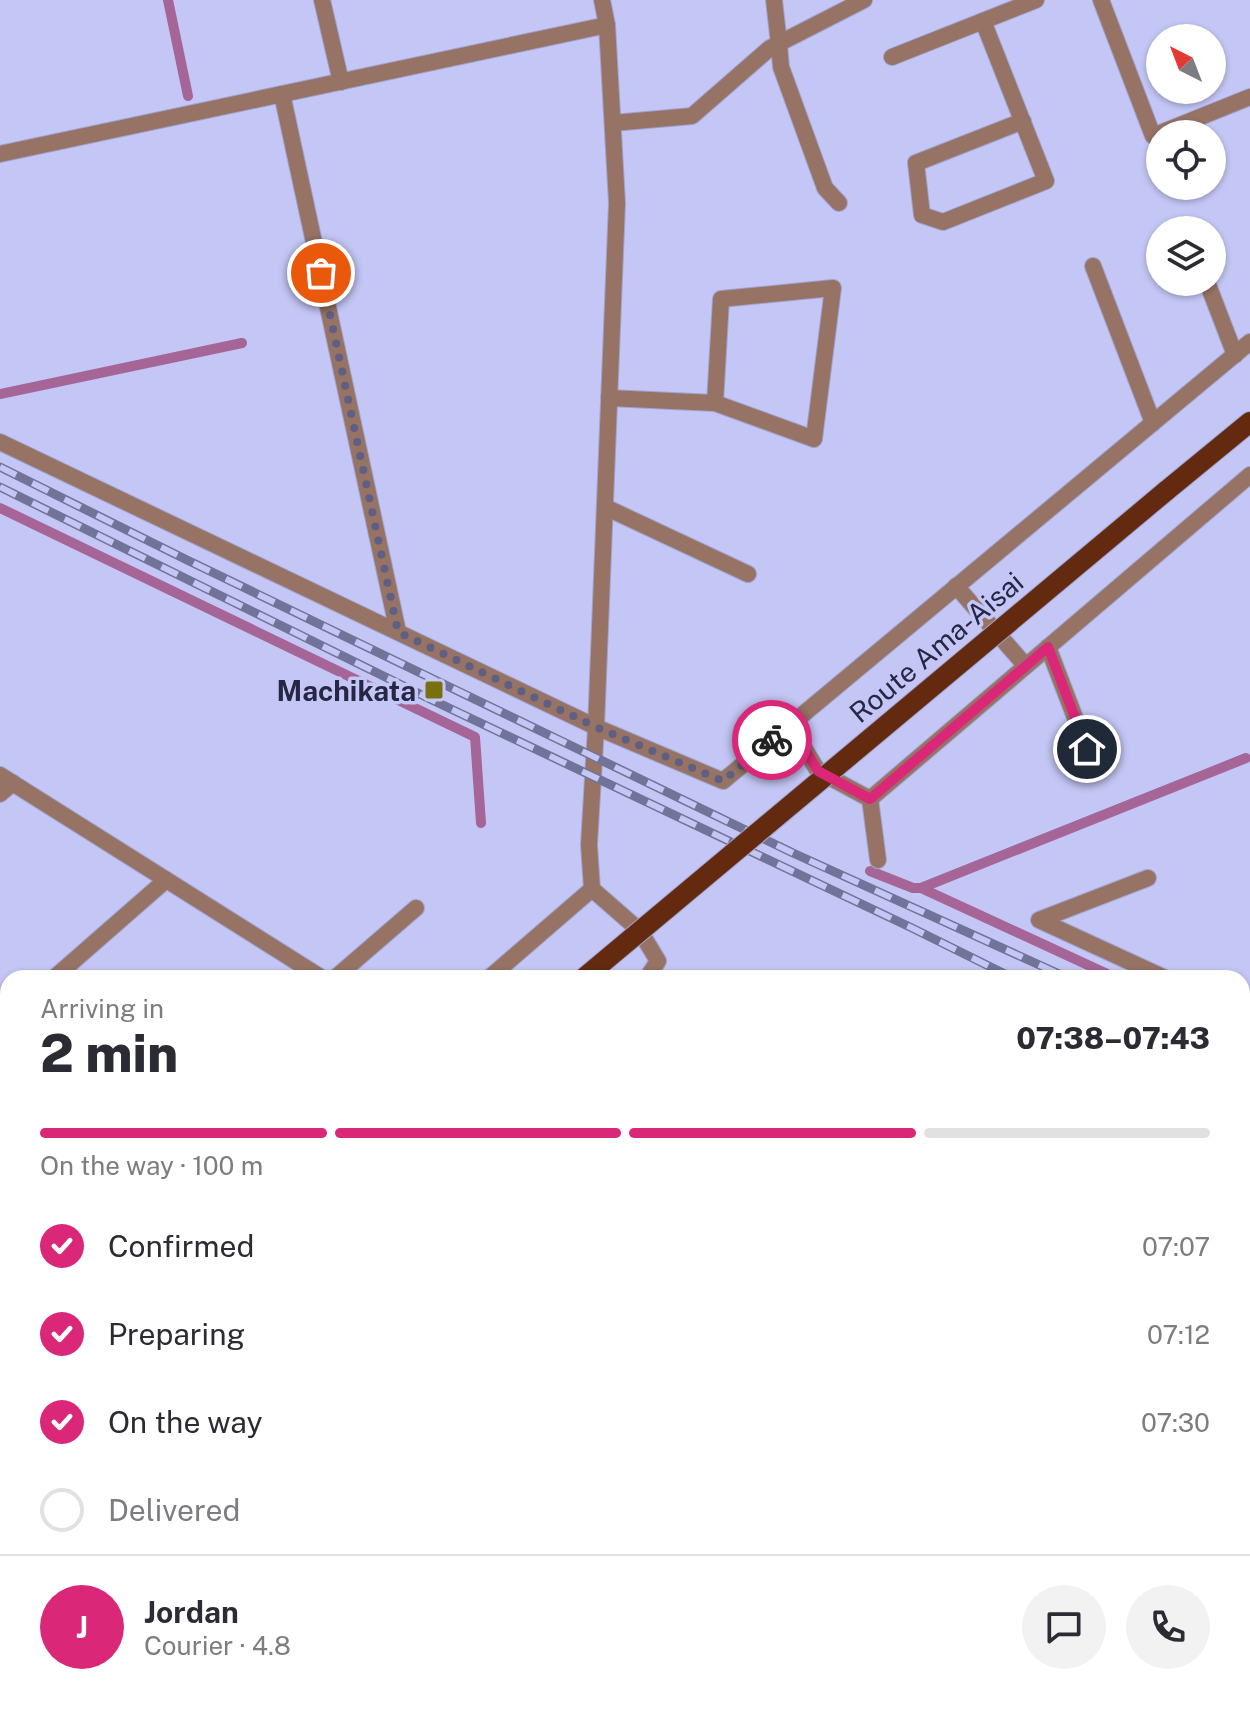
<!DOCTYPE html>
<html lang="en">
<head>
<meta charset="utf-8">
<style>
  :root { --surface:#fff; --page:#f2f2f3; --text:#2b2b33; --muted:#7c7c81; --line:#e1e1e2; --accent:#db2777 }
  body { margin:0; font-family:"Public Sans",sans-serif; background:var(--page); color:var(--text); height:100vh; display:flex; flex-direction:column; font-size:30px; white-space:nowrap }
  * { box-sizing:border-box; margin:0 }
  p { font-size:26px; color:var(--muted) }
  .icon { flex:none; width:44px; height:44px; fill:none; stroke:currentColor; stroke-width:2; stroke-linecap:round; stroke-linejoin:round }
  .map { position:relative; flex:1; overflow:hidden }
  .panel { position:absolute; left:0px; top:970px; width:1250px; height:746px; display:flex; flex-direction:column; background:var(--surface); border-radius:24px 24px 0 0; box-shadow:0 2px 6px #0004 }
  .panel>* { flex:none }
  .needle { width:52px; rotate:318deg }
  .controls { position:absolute; left:1146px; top:24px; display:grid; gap:16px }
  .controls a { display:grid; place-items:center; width:80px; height:80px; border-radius:50%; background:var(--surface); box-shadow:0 2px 6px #0004; font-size:40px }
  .pin { position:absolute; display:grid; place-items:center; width:68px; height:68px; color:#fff; margin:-34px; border:4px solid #fff; border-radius:50%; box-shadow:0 2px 8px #0007 }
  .courier { position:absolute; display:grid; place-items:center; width:80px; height:80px; margin:-40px; border:6px solid #db2777; border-radius:50%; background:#fff; color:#222; box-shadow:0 2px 10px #0007 }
  .summary em { font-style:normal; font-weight:800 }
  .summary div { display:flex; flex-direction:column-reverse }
  .summary { display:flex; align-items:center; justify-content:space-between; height:136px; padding:0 40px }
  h1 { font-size:52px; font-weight:800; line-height:60px }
  .bar { display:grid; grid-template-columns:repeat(4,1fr); gap:12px 8px; align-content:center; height:96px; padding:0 40px }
  .bar i { height:10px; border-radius:6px; background:var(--line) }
  .bar .on { background:var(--accent) }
  .bar p { grid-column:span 4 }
  .line { display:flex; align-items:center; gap:20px; padding:0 40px; border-top:2px solid var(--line) }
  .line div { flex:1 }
  .round { display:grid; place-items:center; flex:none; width:84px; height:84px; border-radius:42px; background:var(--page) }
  ol { padding:0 40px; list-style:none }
  li { display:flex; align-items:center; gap:24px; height:88px }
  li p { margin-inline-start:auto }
  li .icon { padding:8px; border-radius:50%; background:var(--accent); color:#fff; stroke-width:4 }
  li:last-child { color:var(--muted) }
  li i { width:44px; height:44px; border:4px solid var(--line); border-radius:50% }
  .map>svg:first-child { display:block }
</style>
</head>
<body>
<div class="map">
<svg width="1250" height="1715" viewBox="0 0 1250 1715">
  <rect width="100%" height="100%" fill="#c4c6f5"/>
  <path fill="#dc80ba" stroke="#a66597" stroke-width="2" d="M1250 1063V1106L1242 1109V1067Z"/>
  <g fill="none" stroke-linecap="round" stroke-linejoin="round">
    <g stroke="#a66597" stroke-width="10">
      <path d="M168 0 188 96"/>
      <path d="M0 394 242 343"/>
      <path d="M0 508 475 737 481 823"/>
      <path d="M870 871 913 888H921L1116 978"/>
      <path d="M921 888 1246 758"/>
      <path d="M1242 1036 1250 1040"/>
      <path d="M0 1066 8 1072"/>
      <path d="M89 1715 97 1708"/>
      <path d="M506 1715 508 1708"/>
    </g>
    <defs>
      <g id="service">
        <path d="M779 44 781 67 825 188 839 203"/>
        <path d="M1093 266 1153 423"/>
        <path d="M1207 282 1235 355"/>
        <path d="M605 507 748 574"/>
        <path d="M1048 647 1087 749"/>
        <path d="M1148 878 1039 920 1165 978"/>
        <path d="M54 978 166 880"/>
        <path d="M335 978 416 908"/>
        <path d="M1242 1014 1250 1017"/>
        <path d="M1074 1708 1081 1715"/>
        <path d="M702 1715 705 1708"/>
      </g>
      <g id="minor">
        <path d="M322 0 341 82"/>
        <path d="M602 0 607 25 617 203 596 727 589 845 592 889 640 931 658 961 647 978"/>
        <path d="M774 0 779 44"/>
        <path d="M1101 0 1153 136 1250 97"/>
        <path d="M983 21 1046 181 943 222 922 215 916 163 1023 121"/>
        <path d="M892 57 1036 0"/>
        <path d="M282 94 398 632"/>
        <path d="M613 123 692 116 770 48 864 0"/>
        <path d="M0 154 607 25"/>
        <path d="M609 398 715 403 814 439 833 288 721 299 715 403"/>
        <path d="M0 442 596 727 723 781 1250 342"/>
        <path d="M956 586 1025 665"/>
        <path d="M790 725 818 771 870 799 1250 475"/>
        <path d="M0 775 322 978"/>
        <path d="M0 794 13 783"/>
        <path d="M870 799 878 860"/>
        <path d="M489 978 592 889"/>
        <path d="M0 1039 8 1044"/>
        <path d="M0 1384 8 1377"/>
        <path d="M0 1521 8 1514"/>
        <path d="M1175 1708 1184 1715"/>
        <path d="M362 1715 367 1708"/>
        <path d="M460 1715 463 1708"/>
      </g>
      <g id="primary">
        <path d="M1166 491 1250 422"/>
        <path d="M0 1462 8 1455"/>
      </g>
    </defs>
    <use href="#service" stroke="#a1a3ce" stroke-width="18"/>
    <use href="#minor" stroke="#a1a3ce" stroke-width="18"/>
    <use href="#primary" stroke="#a1a3ce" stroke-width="22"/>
    <use href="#service" stroke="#967365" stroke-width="16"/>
    <use href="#minor" stroke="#967365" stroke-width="16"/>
    <use href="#primary" stroke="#632a0f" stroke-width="20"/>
    <defs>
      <g id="rail">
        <path d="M0 467 187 560 793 853 1068 978"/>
        <path d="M0 487 430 699 912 928 1013 978"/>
        <path d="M1242 1059 1250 1063"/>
        <path d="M1242 1092 1250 1095"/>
      </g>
    </defs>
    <use href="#rail" stroke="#727399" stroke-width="9"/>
    <use href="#rail" stroke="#c4c6f5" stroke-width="6" stroke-dasharray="18" stroke-linecap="butt"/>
    <defs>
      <path id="primary-bridge" d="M584 978 1166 491"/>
    </defs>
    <use href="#primary-bridge" stroke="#a1a3ce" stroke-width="22" stroke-linecap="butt"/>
    <use href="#primary-bridge" stroke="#632a0f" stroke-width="20"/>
  </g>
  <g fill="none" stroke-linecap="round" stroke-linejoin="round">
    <path stroke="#5e5f83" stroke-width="8" stroke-dasharray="0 14.4" d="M321 273 398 632 596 727 723 781 772 740"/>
    <path stroke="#db2777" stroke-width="10" d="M772 740 790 725 818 771 870 799 1048 647 1087 749"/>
  </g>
  <rect fill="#796f0e" stroke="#c4c6f5" stroke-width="3" x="424" y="680" width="20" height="20" rx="4"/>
  <g text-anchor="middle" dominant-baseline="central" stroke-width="7" stroke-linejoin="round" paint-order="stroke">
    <g font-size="28" fill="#272745" stroke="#c4c6f5">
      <text transform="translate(936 647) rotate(-40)">Route Ama-Aisai</text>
    </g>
    <g font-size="28" font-weight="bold" fill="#272745" stroke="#c4c6f5" text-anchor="end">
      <text x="416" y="690">Machikata</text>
    </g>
  </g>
</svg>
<div class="controls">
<a><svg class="needle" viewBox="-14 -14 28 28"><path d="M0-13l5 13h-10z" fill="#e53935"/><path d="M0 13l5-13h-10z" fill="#7c7c81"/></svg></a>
<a><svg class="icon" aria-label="locate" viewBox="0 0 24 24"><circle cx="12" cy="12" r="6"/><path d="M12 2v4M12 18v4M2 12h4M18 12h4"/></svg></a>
<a><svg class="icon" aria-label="layers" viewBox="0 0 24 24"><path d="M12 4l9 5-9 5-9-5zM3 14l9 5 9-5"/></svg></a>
</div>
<div class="pin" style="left:321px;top:273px;background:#ea580c"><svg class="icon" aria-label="bag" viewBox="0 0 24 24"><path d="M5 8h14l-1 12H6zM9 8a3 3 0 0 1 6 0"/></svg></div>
<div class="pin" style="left:1087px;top:749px;background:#1f2937"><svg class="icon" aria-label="home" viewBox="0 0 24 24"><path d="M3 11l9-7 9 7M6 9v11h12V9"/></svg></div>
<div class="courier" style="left:772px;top:740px"><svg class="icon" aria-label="bike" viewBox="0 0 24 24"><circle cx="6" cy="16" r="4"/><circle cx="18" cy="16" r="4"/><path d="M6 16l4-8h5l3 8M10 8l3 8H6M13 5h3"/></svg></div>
<section class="panel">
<div class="summary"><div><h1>2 min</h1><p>Arriving in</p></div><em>07:38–07:43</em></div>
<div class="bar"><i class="on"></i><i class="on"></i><i class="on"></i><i></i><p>On the way · 100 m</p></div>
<ol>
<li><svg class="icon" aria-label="check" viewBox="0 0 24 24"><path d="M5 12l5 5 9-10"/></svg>Confirmed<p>07:07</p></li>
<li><svg class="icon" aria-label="check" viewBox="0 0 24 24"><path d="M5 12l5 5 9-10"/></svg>Preparing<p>07:12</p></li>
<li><svg class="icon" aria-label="check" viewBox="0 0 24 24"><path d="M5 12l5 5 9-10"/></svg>On the way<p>07:30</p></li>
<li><i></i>Delivered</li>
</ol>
<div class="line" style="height:144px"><b class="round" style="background:var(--accent);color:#fff">J</b><div><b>Jordan</b><p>Courier · 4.8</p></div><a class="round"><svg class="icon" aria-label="chat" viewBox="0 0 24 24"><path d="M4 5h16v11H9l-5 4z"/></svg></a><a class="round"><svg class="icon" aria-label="phone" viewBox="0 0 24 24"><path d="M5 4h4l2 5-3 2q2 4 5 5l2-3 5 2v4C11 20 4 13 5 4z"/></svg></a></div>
</section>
</div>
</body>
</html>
